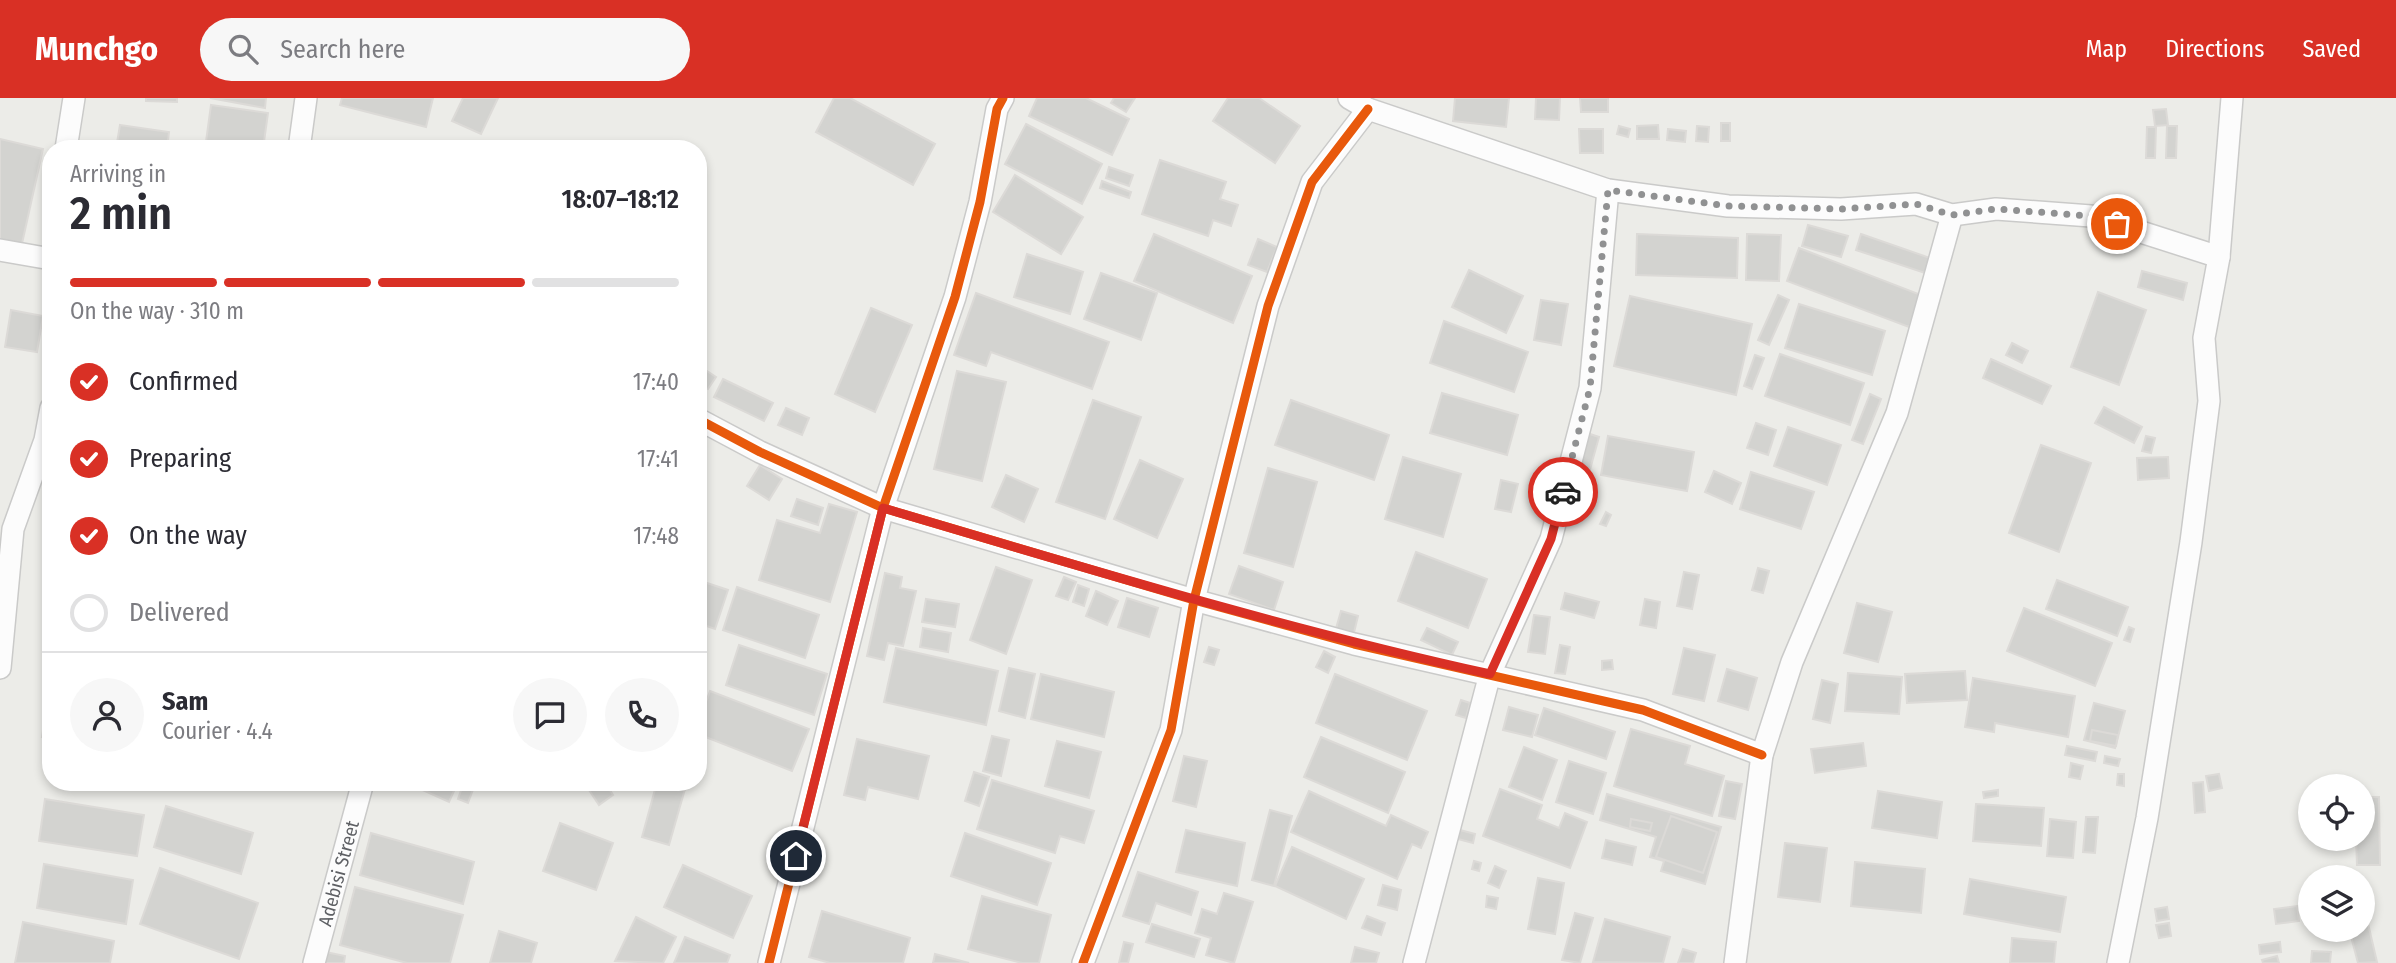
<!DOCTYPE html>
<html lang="en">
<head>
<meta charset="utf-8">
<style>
  :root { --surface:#fff; --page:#f7f7f7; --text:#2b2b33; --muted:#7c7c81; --line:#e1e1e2; --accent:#d93025 }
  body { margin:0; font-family:"Fira Sans Condensed",sans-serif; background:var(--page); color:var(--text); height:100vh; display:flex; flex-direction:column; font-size:26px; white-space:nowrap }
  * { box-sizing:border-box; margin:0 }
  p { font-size:23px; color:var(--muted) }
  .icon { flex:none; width:38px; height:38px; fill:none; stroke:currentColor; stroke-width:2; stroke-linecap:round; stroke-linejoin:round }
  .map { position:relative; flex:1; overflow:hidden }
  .drawer { position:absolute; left:42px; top:42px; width:665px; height:651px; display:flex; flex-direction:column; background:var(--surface); border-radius:28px; box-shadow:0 4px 10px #0003 }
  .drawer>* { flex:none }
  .tools { position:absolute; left:2298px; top:676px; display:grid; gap:14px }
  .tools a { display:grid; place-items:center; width:77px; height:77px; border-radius:50%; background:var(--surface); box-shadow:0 4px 10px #0003; font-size:35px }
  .pin { position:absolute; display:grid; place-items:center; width:60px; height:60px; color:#fff; margin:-30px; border:4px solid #fff; border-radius:50%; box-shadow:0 2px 7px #0007 }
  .courier { position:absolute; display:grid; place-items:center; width:70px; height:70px; margin:-35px; border:5px solid #d93025; border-radius:50%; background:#fff; color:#222; box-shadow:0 2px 9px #0007 }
  .head em { font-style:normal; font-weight:600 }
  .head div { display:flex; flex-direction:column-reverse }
  .head { display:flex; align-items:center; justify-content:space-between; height:119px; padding:0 28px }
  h1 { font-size:46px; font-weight:600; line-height:52px }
  .bar { display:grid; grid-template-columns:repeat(4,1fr); gap:10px 7px; align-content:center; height:84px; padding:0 28px }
  .bar i { height:9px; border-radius:5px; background:var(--line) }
  .bar .current { background:var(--accent) }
  .bar p { grid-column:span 4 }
  .line { display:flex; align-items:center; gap:18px; padding:0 28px; border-top:2px solid var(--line) }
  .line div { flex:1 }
  .round { display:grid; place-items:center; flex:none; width:74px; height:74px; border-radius:37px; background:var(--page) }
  ol { padding:0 28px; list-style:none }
  li { display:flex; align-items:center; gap:21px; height:77px }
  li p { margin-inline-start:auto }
  li .icon { padding:7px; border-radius:50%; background:var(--accent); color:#fff; stroke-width:4 }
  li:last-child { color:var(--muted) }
  li i { width:38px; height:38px; border:4px solid var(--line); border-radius:50% }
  header { display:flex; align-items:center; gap:42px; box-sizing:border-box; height:98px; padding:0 35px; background:var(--accent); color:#fff }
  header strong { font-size:33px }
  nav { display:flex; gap:38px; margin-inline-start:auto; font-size:24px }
  .search { width:490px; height:63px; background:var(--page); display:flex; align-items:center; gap:18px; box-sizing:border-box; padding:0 24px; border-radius:38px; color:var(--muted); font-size:26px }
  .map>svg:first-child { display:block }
</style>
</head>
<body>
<header>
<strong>Munchgo</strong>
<div class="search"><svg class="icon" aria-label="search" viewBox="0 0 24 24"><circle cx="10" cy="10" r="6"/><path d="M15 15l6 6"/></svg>Search here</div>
<nav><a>Map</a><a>Directions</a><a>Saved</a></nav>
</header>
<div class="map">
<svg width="2396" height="865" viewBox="0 0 2396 865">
  <rect width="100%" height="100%" fill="#ecece8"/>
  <g fill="#d3d3d0" stroke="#dcdad7" stroke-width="2">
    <path d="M146 0H177V4L146 3Z"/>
    <path d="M210 0H266L265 10Z"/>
    <path d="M342 0H433L426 29 340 7Z"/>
    <path d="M463 0H498L481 36 452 23Z"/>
    <path d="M834 0H850L935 46 913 87 816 34Z"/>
    <path d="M1037 0H1086L1129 21 1112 57 1029 18Z"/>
    <path d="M1114 0H1135L1126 14 1111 5Z"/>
    <path d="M1228 0H1259L1300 28 1275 65 1213 23Z"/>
    <path d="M1455 0H1509L1506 29 1453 23Z"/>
    <path d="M1536 0H1560L1559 22 1535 21Z"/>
    <path d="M1580 0H1608V14H1581Z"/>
    <path d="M211 7 268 15 263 51H205Z"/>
    <path d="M2166 11 2168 27 2155 28 2153 12Z"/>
    <rect x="1721" y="25" width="9" height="18"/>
    <path d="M1026 26 1102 66 1082 106 1005 66Z"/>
    <path d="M120 27 169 34 167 51H116Z"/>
    <path d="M1658 27 1659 41H1637V28Z"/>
    <path d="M1619 28 1630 31 1628 39 1617 36Z"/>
    <path d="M1697 28 1709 29 1708 44 1696 43Z"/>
    <path d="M2167 28H2177L2176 60H2166Z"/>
    <path d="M2147 29H2156L2155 60H2146Z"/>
    <path d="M1579 31H1603V55H1580Z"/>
    <path d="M1668 31 1686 33 1685 44 1667 42Z"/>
    <path d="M0 41 43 51 21 150 0 145Z"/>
    <path d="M1160 62 1226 84 1220 101 1238 107 1231 128 1213 122 1208 138 1142 116Z"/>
    <path d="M1109 69 1133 77 1129 88 1106 80Z"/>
    <path d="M1015 77 1083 119 1061 156 993 114Z"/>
    <path d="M1102 83 1131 94 1129 100 1100 90Z"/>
    <path d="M1808 127 1848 138 1841 159 1802 148Z"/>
    <path d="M1154 136 1252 178 1233 225 1134 183Z"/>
    <path d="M1637 136 1738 140 1737 180 1636 177Z"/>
    <path d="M1747 136 1781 137 1779 183 1746 182Z"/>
    <path d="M1861 136 1930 160 1925 175 1856 152Z"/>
    <path d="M1258 141 1277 149 1267 174 1248 167Z"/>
    <path d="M1799 150 1921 197 1909 229 1787 183Z"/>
    <path d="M1027 156 1083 174 1070 216 1014 199Z"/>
    <path d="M1469 172 1523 198 1506 235 1452 209Z"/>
    <path d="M2142 173 2187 185 2183 202 2138 189Z"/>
    <path d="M1101 175 1157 195 1141 242 1084 221Z"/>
    <path d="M2098 194 2146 212 2119 287 2071 269Z"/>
    <path d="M976 195 1109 244 1092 291 991 254 986 268 954 257Z"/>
    <path d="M1778 197 1789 202 1769 247 1758 242Z"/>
    <path d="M1630 198 1752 226 1736 297 1614 268Z"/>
    <path d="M1541 202 1568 206 1561 247 1534 242Z"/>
    <path d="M1799 206 1885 233 1872 277 1785 250Z"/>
    <path d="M871 210 912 227 875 314 835 296Z"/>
    <path d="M11 212 43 218 37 254 5 249Z"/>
    <path d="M1444 223 1528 254 1514 294 1430 265Z"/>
    <path d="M2012 245 2028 253 2022 265 2006 257Z"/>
    <path d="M1780 256 1864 285 1850 327 1765 298Z"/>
    <path d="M1755 257 1764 260 1752 291 1744 288Z"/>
    <path d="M1991 261 2051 288 2042 306 1983 280Z"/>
    <path d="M701 269 716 279 708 291 698 285Z"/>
    <path d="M957 273 1006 284 982 383 934 371Z"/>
    <path d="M723 281 773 305 764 323 714 299Z"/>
    <path d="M1442 295 1518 317 1507 357 1430 335Z"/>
    <path d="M1870 296 1881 301 1863 346 1852 342Z"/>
    <path d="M1093 302 1141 319 1105 421 1056 404Z"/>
    <path d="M1291 302 1389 337 1374 382 1275 347Z"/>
    <path d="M2104 309 2142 329 2134 345 2095 325Z"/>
    <path d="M786 310 809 320 802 337 778 327Z"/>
    <path d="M1756 325 1776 332 1768 357 1747 350Z"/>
    <path d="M1788 329 1841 347 1827 387 1774 368Z"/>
    <path d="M1587 335 1599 339 1586 386 1574 383Z"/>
    <path d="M1608 338 1694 354 1687 393 1601 377Z"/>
    <path d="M2146 338 2155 340 2151 355 2142 353Z"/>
    <path d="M2041 347 2091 365 2059 454 2009 435Z"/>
    <path d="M1403 359 1461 376 1443 439 1385 421Z"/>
    <path d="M2168 359 2169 380 2138 382 2137 360Z"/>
    <path d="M1140 362 1183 381 1157 440 1114 421Z"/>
    <path d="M760 367 782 381 769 402 747 388Z"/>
    <path d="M1268 370 1317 384 1293 469 1244 455Z"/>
    <path d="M1714 373 1741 385 1732 406 1705 394Z"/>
    <path d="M1751 374 1814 394 1801 431 1740 411Z"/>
    <path d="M1006 377 1038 391 1024 424 992 409Z"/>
    <path d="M1501 382 1518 386 1511 414 1495 411Z"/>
    <path d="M797 401 823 410 818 427 791 418Z"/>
    <path d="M829 406 857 414 830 504 759 482 777 422 820 435Z"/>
    <path d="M1606 414 1611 417 1606 428 1600 426Z"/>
    <path d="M1416 454 1487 481 1468 530 1398 503Z"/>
    <path d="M1239 468 1283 484 1274 512 1229 496Z"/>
    <path d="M996 469 1032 482 1006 556 970 542Z"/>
    <path d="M1758 470 1769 473 1763 495 1752 492Z"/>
    <path d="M1684 474 1699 477 1692 511 1677 508Z"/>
    <path d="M885 475 902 479 900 490 916 493 903 548 888 545 884 562 867 558Z"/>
    <path d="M1064 479 1076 484 1068 502 1056 498Z"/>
    <path d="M698 482 728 492 715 531 698 525Z"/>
    <path d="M2057 482 2128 509 2117 538 2046 511Z"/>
    <path d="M1078 487 1089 491 1084 508 1073 504Z"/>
    <path d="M737 489 819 517 805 560 723 532Z"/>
    <path d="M1096 493 1118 503 1107 527 1086 518Z"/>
    <path d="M1565 495 1599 504 1594 520 1561 511Z"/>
    <path d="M1127 500 1158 510 1149 539 1118 529Z"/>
    <path d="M926 501 959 506 955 529 922 524Z"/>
    <path d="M1645 501 1660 504 1656 530 1640 527Z"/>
    <path d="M1857 505 1892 514 1878 564 1844 555Z"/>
    <path d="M2024 510 2112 545 2095 588 2007 553Z"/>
    <path d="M1341 513 1358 518 1353 539 1335 534Z"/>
    <path d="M1534 517 1550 519 1545 556 1528 554Z"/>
    <path d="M2129 529 2134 531 2130 544 2124 542Z"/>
    <path d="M923 530 951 535 948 554 920 549Z"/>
    <path d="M1427 530 1458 544 1452 557 1421 542Z"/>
    <path d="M739 547 827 576 814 617 726 587Z"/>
    <path d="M1560 547 1570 549 1565 576 1555 575Z"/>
    <path d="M1209 549 1219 552 1214 567 1204 564Z"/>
    <path d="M896 550 998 573 986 627 884 604Z"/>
    <path d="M1684 550 1715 557 1704 603 1673 596Z"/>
    <path d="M1324 553 1335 559 1328 575 1316 569Z"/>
    <path d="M1612 562 1613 571 1602 572V563Z"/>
    <path d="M1009 570 1035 576 1025 620 999 613Z"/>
    <path d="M1727 571 1757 580 1748 612 1718 603Z"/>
    <path d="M1965 573 1967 602 1907 605 1905 576Z"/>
    <path d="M1848 575 1902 579 1899 616 1845 613Z"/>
    <path d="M1041 576 1114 594 1104 639 1031 621Z"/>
    <path d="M1335 576 1427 613 1407 662 1316 625Z"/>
    <path d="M1973 580 2075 598 2068 639 1995 625 1994 634 1965 629Z"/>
    <path d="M1822 582 1838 586 1830 625 1813 621Z"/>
    <path d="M710 593 809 631 792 673 698 636V626Z"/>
    <path d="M1461 602 1470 605 1466 620 1456 617Z"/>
    <path d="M47 604 51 605V640L42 639Z"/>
    <path d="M2094 605 2125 613 2115 650 2084 642Z"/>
    <path d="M1509 609 1538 617 1532 639 1503 632Z"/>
    <path d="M1544 610 1615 634 1606 661 1535 637Z"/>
    <path d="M1631 631 1690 648 1685 666 1724 678 1712 718 1614 688Z"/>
    <path d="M2092 632 2118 637 2116 648 2090 643Z"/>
    <path d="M992 638 1009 642 1001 678 983 673Z"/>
    <path d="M1321 639 1405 674 1388 715 1304 679Z"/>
    <path d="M857 641 929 658 918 701 868 689 865 702 844 697Z"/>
    <path d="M1057 643 1101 654 1089 700 1045 688Z"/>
    <path d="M1863 645 1866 668 1815 675 1811 651Z"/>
    <path d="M2067 648 2097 654 2095 663 2065 657Z"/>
    <path d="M1524 649 1557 662 1542 702 1509 689Z"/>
    <path d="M1184 658 1207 663 1196 709 1173 703Z"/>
    <path d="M2105 658 2120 661 2118 668 2104 665Z"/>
    <path d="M1569 663 1606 675 1593 716 1556 704Z"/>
    <path d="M2071 665 2083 668 2080 681 2069 679Z"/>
    <path d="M974 674 989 679 979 708 965 703Z"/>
    <path d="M2118 676H2124V688L2117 687Z"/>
    <path d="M2219 676 2222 690 2209 693 2206 678Z"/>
    <path d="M992 682 1094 713 1084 745 1060 738 1055 755 977 731Z"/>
    <path d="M1726 683 1742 686 1735 721 1719 718Z"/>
    <path d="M405 684H458L449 704Z"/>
    <path d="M464 684 475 686 468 705 458 701Z"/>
    <path d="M600 684H605L613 697 599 707 589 692Z"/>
    <path d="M657 684H687L669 747 642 739Z"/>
    <path d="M2203 684 2205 714 2195 715 2193 685Z"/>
    <path d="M1500 691 1542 707 1537 721 1559 730 1565 715 1587 724 1570 770 1483 738Z"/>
    <path d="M1998 692V698L1984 700 1983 694Z"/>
    <path d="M1309 693 1386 728 1391 717 1428 734 1421 750 1412 746 1397 781 1291 734Z"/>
    <path d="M1878 693 1942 704 1937 740 1872 730Z"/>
    <path d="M1607 696 1721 729 1705 786 1661 773 1664 763 1650 759 1656 739 1600 722Z"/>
    <path d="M2362 699H2379L2380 767H2357L2356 740H2362Z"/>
    <path d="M45 701 144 717 137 758 39 743Z"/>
    <path d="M1976 706 2044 710 2041 748 1973 743Z"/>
    <path d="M166 708 253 735 241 776 154 749Z"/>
    <path d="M1270 712 1292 718 1274 788 1252 782Z"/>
    <path d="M1671 718 1717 734 1703 775 1656 759Z"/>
    <path d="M2086 719H2098L2095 755 2083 754Z"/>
    <path d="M1631 721 1652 725 1650 733 1630 729Z"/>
    <path d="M2050 721 2076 724 2073 760 2047 758Z"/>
    <path d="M560 725 613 745 596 792 543 773Z"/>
    <path d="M1186 732 1245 745 1237 788 1176 774Z"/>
    <path d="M1460 732 1475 736 1473 745 1458 741Z"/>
    <path d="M371 735 474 764 463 806 360 777Z"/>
    <path d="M965 735 1051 765 1037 807 951 778Z"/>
    <path d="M1606 742 1636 749 1632 767 1602 760Z"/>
    <path d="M1785 745 1827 750 1820 804 1778 799Z"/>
    <path d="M1292 749 1364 781 1346 821 1275 788Z"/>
    <path d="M1474 763 1481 765 1479 773 1472 771Z"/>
    <path d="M1855 764 1925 771 1921 815 1851 808Z"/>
    <path d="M44 766 133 782 126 826 37 810Z"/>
    <path d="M683 767 752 798 733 840 664 809Z"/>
    <path d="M1495 768 1506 773 1499 790 1488 785Z"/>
    <path d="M160 770 258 805 239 861 140 826Z"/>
    <path d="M1138 774 1198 794 1191 817 1156 805 1149 826 1123 818Z"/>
    <path d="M1538 780 1564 785 1555 836 1528 831Z"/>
    <path d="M1970 781 2066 799 2060 834 1964 816Z"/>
    <path d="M1383 787 1401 792 1397 812 1378 807Z"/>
    <path d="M355 789 463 817 450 865H407L340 847Z"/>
    <path d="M1224 795 1253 804 1234 865 1206 857 1211 840 1195 835 1202 811 1217 816Z"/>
    <path d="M982 798 1051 817 1039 865H1022L968 851Z"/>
    <path d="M1487 798 1498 800 1496 811 1486 809Z"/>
    <path d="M2297 808 2299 823 2276 826 2274 811Z"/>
    <path d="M2167 809 2169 821 2157 823 2155 811Z"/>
    <path d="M822 813 910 840 903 865H830L809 859Z"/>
    <path d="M1575 815 1593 820 1580 865 1562 862Z"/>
    <path d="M1367 818 1385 825 1381 837 1362 830Z"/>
    <path d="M636 819 676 839 663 865 615 863Z"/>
    <path d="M1605 821 1670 839 1663 865 1593 864Z"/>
    <path d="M2367 821 2377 864 2358 865 2349 831H2362V822Z"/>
    <path d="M23 824 114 843 110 865H15Z"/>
    <path d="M2169 825 2171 838 2159 840 2156 827Z"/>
    <path d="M1152 826 1200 841 1194 859 1146 844Z"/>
    <path d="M499 833 537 845 531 865H490Z"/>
    <path d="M685 839 730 857 727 865H674Z"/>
    <path d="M2012 840 2056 844 2054 865H2010Z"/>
    <path d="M1124 844 1133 846 1128 865H1119Z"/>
    <path d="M2280 844 2281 854 2260 856 2259 847Z"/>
    <path d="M1355 849 1379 855 1376 865H1351Z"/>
    <path d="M1683 851 1696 855 1693 865H1678Z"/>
    <path d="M321 853 345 858 344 865H319Z"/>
    <path d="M2312 853 2331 854 2330 865H2311Z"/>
    <path d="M935 856 969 865H933Z"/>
    <path d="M2277 858 2279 865H2263L2262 862Z"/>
  </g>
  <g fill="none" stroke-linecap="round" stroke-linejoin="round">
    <defs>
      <g id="minor">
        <path d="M1349 0 1368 11 1608 92 1728 108 1841 111 1916 106 1952 117 1996 111 2091 118 2219 159"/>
        <path d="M66 51 74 0"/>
        <path d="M299 51 306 0"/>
        <path d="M0 152 51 161"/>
        <path d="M698 321 760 354 883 410 1194 502 1354 546 1643 612 1762 657"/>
        <path d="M0 570 13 431 45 342 51 310"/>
        <path id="s1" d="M314 865 363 684"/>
        <path d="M769 865 883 410 955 199 980 104 997 11 1003 0"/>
        <path d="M1083 865 1171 632 1194 502 1268 208 1312 84 1368 11"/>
        <path d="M1414 865 1490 576 1551 441 1590 290 1608 92"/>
        <path d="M1735 865 1762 657 1792 564 1897 315 1952 117"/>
        <path d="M2118 865 2147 720 2191 444 2209 303 2204 240 2219 159 2232 0"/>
      </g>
    </defs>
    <use href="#minor" stroke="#cacac9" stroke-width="24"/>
    <use href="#minor" stroke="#fcfcfc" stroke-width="21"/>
    <defs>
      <g id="cycleway">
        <path d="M698 321 760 354 883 410 1194 502 1354 546 1643 612 1762 657"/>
        <path d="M769 865 883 410 955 199 980 104 997 11 1003 0"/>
        <path d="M1083 865 1171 632 1194 502 1268 208 1312 84 1368 11"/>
      </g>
    </defs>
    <use href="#cycleway" stroke="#fff" stroke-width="13"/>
    <use href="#cycleway" stroke="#e8590c" stroke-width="9"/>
  </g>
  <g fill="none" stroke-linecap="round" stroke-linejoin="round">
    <path stroke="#909192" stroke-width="7" stroke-dasharray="0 12.6" d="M1563 394 1590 290 1608 92 1728 108 1841 111 1916 106 1952 117 1996 111 2091 118 2117 126"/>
    <path stroke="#d93025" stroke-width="9" d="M796 758 883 410C1085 470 1285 531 1490 576L1551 441 1563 394"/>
  </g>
  <g text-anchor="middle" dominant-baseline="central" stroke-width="5" stroke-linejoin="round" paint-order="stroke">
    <g font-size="19" fill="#5e6064" stroke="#fff">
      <text stroke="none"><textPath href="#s1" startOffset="93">Adebisi Street</textPath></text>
    </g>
  </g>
</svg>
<div class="tools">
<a><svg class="icon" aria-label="locate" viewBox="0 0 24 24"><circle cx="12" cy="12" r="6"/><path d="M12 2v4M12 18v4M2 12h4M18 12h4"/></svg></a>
<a><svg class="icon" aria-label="layers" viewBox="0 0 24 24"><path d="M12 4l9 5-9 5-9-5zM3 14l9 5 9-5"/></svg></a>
</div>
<div class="pin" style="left:2117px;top:126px;background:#ea580c"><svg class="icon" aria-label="bag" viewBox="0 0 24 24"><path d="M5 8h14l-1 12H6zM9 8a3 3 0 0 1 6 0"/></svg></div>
<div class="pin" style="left:796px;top:758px;background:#1f2937"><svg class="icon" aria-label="home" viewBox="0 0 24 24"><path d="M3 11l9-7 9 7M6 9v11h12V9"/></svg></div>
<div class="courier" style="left:1563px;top:394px"><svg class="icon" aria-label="car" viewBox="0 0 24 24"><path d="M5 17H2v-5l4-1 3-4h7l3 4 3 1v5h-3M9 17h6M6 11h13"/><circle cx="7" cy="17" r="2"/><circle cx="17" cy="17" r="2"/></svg></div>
<section class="drawer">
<div class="head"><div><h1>2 min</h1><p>Arriving in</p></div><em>18:07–18:12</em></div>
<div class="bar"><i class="current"></i><i class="current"></i><i class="current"></i><i></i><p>On the way · 310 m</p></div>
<ol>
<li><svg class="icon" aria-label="check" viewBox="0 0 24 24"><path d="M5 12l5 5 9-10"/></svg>Confirmed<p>17:40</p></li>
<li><svg class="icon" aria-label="check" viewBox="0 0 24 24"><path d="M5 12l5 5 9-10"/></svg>Preparing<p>17:41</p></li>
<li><svg class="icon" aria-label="check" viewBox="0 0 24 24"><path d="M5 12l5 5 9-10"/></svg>On the way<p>17:48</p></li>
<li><i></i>Delivered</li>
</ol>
<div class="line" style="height:126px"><a class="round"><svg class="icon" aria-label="person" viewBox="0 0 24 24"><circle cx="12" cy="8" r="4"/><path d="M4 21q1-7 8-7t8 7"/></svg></a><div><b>Sam</b><p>Courier · 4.4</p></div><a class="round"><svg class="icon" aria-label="chat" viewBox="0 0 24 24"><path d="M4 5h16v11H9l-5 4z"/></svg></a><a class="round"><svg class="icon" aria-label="phone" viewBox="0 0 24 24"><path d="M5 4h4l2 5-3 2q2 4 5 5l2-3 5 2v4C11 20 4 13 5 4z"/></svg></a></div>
</section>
</div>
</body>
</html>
